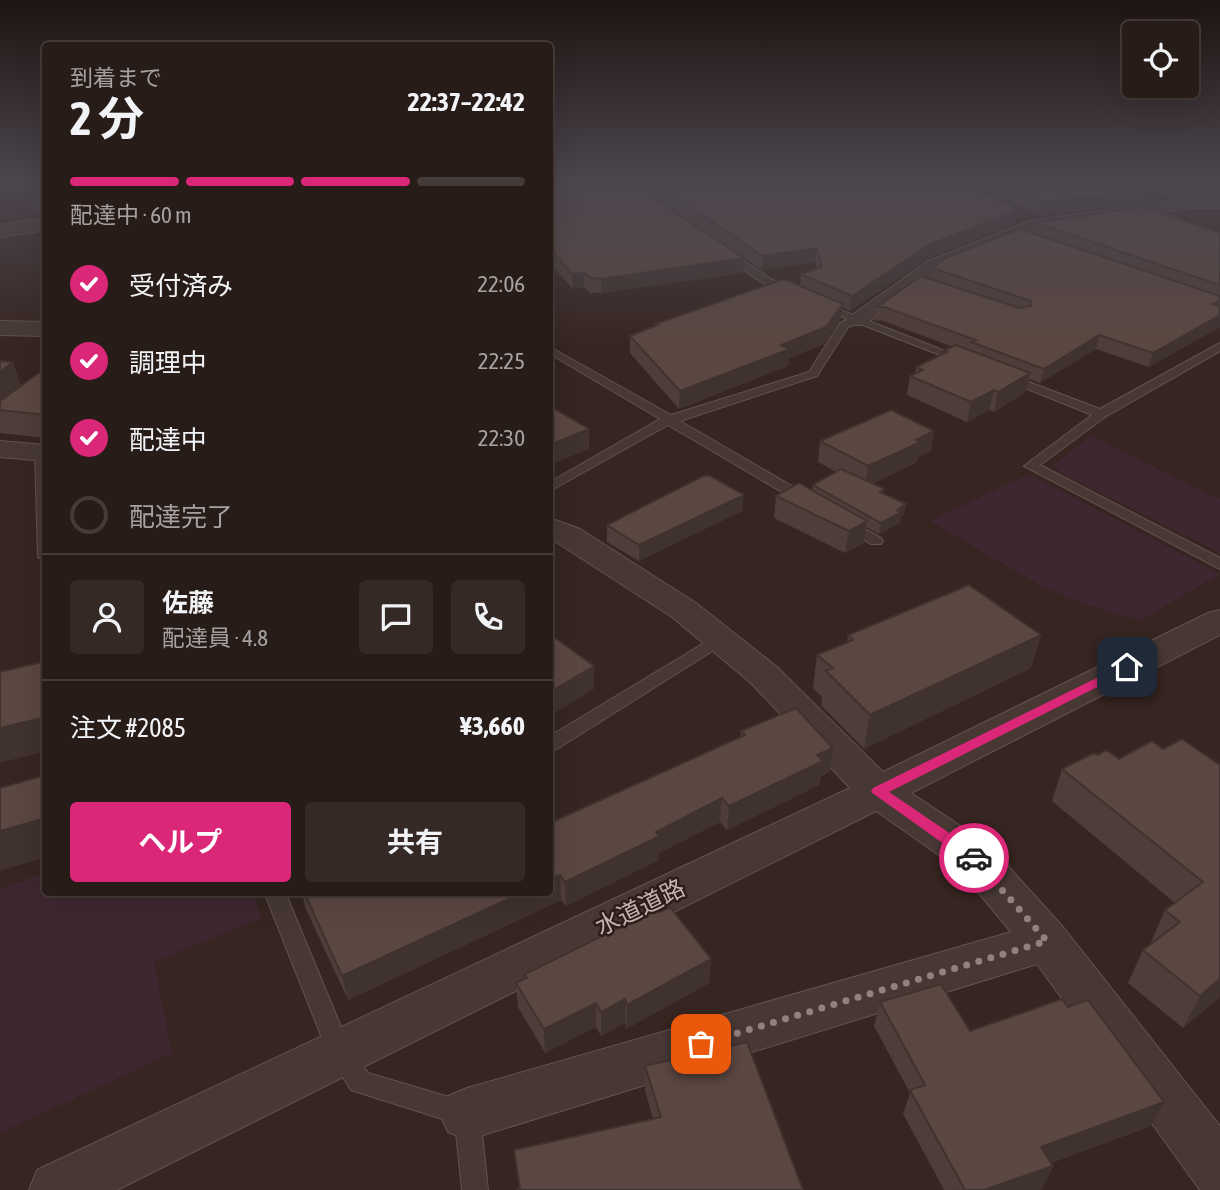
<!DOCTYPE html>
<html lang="ja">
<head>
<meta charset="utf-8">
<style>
  :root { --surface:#281c18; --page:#342925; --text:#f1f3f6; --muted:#a5a1a2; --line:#443a37; --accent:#db2777 }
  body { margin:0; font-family:"Asap Condensed","Noto Sans JP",sans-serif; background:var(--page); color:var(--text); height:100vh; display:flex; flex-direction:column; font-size:26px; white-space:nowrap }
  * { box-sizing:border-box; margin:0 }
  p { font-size:23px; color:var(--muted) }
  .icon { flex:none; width:38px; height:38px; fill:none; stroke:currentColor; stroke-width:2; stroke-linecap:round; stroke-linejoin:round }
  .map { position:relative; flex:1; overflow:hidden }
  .side { position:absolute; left:42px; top:42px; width:511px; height:854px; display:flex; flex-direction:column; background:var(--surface); border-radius:7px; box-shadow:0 7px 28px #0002,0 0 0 2px var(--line) }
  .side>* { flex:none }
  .fabs { position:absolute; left:1122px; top:21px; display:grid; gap:14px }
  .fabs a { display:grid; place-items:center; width:77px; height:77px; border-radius:7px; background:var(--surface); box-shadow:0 7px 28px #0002,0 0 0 2px var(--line); font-size:35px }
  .pin { position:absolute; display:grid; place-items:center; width:60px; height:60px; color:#fff; margin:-30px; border-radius:14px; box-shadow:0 4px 10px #0006 }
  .courier { position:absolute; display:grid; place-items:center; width:70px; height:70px; margin:-35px; border:5px solid #db2777; border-radius:50%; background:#fff; color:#222; box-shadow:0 2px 9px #0007 }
  .summary em { font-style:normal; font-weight:700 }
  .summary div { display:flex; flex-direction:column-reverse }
  .summary { display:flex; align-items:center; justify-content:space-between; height:119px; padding:0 28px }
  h1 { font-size:46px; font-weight:700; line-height:52px }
  .bar { display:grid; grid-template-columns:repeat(4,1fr); gap:10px 7px; align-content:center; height:84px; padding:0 28px }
  .bar i { height:9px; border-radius:5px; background:var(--line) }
  .bar .on { background:var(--accent) }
  .bar p { grid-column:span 4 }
  .line { display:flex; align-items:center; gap:18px; padding:0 28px; border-top:2px solid var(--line) }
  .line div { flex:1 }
  .round { display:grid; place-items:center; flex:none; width:74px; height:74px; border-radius:7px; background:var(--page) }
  ol { padding:0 28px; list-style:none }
  li { display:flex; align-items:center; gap:21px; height:77px }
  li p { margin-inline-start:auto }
  li .icon { padding:7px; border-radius:50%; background:var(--accent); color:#fff; stroke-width:4 }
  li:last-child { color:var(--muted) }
  li i { width:38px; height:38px; border:4px solid var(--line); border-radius:50% }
  .cta { display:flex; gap:14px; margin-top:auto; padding:14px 28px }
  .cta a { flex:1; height:80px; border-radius:7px; background:var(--accent); color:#fff; font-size:28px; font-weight:700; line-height:80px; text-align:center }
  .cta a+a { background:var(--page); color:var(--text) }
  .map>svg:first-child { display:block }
</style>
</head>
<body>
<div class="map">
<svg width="1220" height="1190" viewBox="0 0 1220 1190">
  <rect width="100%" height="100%" fill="#362520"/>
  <g fill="#3e2731">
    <path d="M1091 436 1220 499V553L1061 473 1053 465Z"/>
    <path d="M1029 474 1220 574 1141 620 1085 605 1036 583 930 521Z"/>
    <path d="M45 873 46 892 252 893 262 918 154 962 172 1053 0 1133V889Z"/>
  </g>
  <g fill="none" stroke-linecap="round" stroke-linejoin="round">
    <defs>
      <g id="service">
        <path d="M1145 184H1157L1196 203 1189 205Z"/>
        <path d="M725 252H731L771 279 795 291C781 300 738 266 725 256Z"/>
        <path d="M823 303 968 360 958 362 858 323 848 327 817 376 680 421 809 496 811 499 809 502H799L668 425 550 491V482L660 419 550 354V347L671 415 809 372 840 323 848 319 819 308 818 306Z"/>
        <path d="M1220 343V351L1105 417 1040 465 1220 558V569L1024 466 1092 415 1005 380V376H1013L1100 409Z"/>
        <path d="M42 449 46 450V561L38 557 35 453Z"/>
        <path d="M848 520 881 538 883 541 881 544H871L843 527 841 524Z"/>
        <path d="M719 634 727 639 725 643 557 749 550 750V736Z"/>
        <path d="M264 892H285L349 1046 368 1073 476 1105 480 1114 488 1190H462L455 1123 351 1090 328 1053Z"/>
      </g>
      <g id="minor">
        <path d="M27 184H45L46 216 37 211Z"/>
        <path d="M1192 198H1220V208H1192L1040 230 942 269 864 325H848L845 320 928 261 1029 221Z"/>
        <path d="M46 218V230L0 237V225Z"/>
        <path d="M0 321 46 322V336L0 335Z"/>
        <path d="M0 441 46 445V461L0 457Z"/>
        <path d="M550 518 580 529 696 603 777 667 883 772 1208 613 1220 610V635L911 793 989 845 1063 927 1220 1126V1190H1200L1037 964 467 1140 448 1132 440 1114 448 1096 467 1088 1011 932 959 869 876 811 117 1190H29L37 1170 850 788 751 683 672 617 550 538Z"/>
      </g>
    </defs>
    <use href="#service" stroke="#62534e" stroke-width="2"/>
    <use href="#minor" stroke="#62534e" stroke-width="2"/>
    <use href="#service" fill="#473834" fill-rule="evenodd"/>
    <use href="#minor" fill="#473834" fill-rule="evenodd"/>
  </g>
  <g fill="#4e3d38">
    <path d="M550 184 651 196 744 258 743 273 601 293H590L584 287 573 289 552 266Z"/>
    <path d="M653 184H967L1017 210 1014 224 927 259 850 311 842 307 840 320 824 344 789 358 788 366 679 409 630 353V336L656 326V324L800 286 801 274 817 269 815 262 762 270 653 195Z"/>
    <path d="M976 184H1136L1144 202 1039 216Z"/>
    <path d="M1036 223 1220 233V327L1149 367 1096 349 1040 383 1029 379 1026 392 994 412 989 410 967 422 907 395 910 376 915 374 916 367 943 354V351L953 347 881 320 875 321 877 307 930 279 932 268 1034 234Z"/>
    <path d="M0 361 21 385 1 401 40 372 46 363V438L0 433Z"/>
    <path d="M934 431 931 451 918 457 917 462 872 484 884 494 904 515 901 517 900 523 879 534 866 527 864 543 845 553 774 518 776 496 812 491 813 485 836 472 818 462 820 441Z"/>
    <path d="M742 511 639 561 607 542V525Z"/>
    <path d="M848 635 1031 668 864 749 821 705 822 697 813 688 817 655 847 642Z"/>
    <path d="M741 731 833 748 829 772 821 776 819 785 727 830 720 822 659 853V860L566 906 561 900 348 1000 305 907 302 892H550V823L740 737Z"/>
    <path d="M1182 739 1220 997 1183 1028 1128 983 1143 950 1152 943 1151 942 1165 910 1175 903 1052 801 1062 769 1098 755 1119 759 1163 749Z"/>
    <path d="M711 959 709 983 626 1029 625 1023 601 1036 596 1027 545 1053 518 1007 516 983 526 978 525 974Z"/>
    <path d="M880 1002 970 1031 1068 1007 1164 1102 1151 1126 1051 1163 1053 1166 1042 1189 944 1190 903 1114 910 1093 874 1026Z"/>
    <path d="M645 1066 803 1190 519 1189 514 1150 653 1119 645 1090Z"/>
  </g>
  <g fill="#40322e">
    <path d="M1147 189 1144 202 1039 216 1042 203Z"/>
    <path d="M1017 210 1014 224 927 259 850 311 852 296 929 245Z"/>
    <path d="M817 248 815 262 762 270 763 256Z"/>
    <rect x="550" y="251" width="2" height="15"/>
    <path d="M744 258 743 273 601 293V279Z"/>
    <path d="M584 273V287L573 289 572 274Z"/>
    <path d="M843 304 840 320 824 344 789 358 788 366 679 409 680 391Z"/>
    <path d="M1220 315V327L1149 367 1153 353Z"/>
    <path d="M1099 335 1096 349 1040 383 1044 369Z"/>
    <path d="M13 362 21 385 0 402V372Z"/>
    <path d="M1030 373 1026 392 994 412 998 392Z"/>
    <path d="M994 390 989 410 967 422 971 402Z"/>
    <path d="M589 429V449L550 465V445Z"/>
    <path d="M934 431 931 451 918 457 917 462 865 487 868 466 916 440Z"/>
    <path d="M744 495 742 511 639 561V545Z"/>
    <path d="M906 504 904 515 901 517 900 523 879 534 881 523Z"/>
    <path d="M867 521 864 543 845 553 849 531Z"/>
    <path d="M1041 635 1031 668 864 749 870 715Z"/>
    <path d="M594 666V689L550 716V692Z"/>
    <path d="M46 717V751L0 763V728Z"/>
    <path d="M833 748 829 772 821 776 819 785 727 830 729 806 817 755Z"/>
    <path d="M722 798 720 822 659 853V860L566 906 565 882 656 832Z"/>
    <path d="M46 818V857L0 871V831Z"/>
    <path d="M560 875 561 900 348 1000 342 976 523 892H550V880Z"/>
    <path d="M711 959 709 983 626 1029 627 1005Z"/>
    <path d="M1220 979V997L1183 1028 1200 996Z"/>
    <path d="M625 999V1023L601 1036V1012Z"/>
    <path d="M596 1003V1027L545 1053 544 1029Z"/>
    <path d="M1164 1102 1151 1126 1031 1170 1041 1147Z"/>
    <path d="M1053 1166 1042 1189 1040 1190H984Z"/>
  </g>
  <g fill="#5b4741" stroke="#40322e" stroke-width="2">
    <path d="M550 184H639L651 196 744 258 601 279 590 278 584 273 572 274 552 251H550Z"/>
    <path d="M657 184H967L1017 210 929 245 852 296 801 274 822 267 817 248 763 256Z"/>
    <path d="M1004 184H1136L1147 189 1042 203Z"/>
    <path d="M1141 207 1220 233V285L1036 223Z"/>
    <path d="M1020 229 1220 296V301L1212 304 1220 306V315L1153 353 1099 335 1044 369 971 342 976 340 884 307H877L921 276 1020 308 1031 306V301L932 268 946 258Z"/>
    <path d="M784 279 843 304 826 327 781 345 790 349 680 391 630 336 658 325 656 324Z"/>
    <path d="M956 345 1030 373 998 392 994 390 971 402 910 376 923 370 916 367 947 352 943 351Z"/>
    <path d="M0 361 13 362 0 372Z"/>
    <path d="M41 363H46V415L0 410V401L40 372Z"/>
    <path d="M553 408 589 429 550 445V409Z"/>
    <path d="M891 410 934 431 916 440 921 442 868 466 820 441Z"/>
    <path d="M841 469 885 489 880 492 906 504 897 510 902 512 881 523 813 485Z"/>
    <path d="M703 476H710L744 495 639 545 607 525Z"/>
    <path d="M799 483 867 521 849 531 776 496Z"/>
    <path d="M969 585 1041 635 870 715 826 671 833 668 817 655 853 640 848 635Z"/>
    <path d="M554 637 594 666 550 692V640Z"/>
    <path d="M46 661V717L0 728V672Z"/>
    <path d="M796 708 833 748 817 755 823 761 729 806 722 798 656 832 660 836 565 882 560 875 550 880V823L745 735 741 731Z"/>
    <path d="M1182 739 1220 765V979L1200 996 1143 950 1180 922 1165 910 1203 882 1062 769 1094 753 1098 755 1106 750 1119 759 1152 741 1163 749Z"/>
    <path d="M46 775V818L0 831V788Z"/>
    <path d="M304 892H523L342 976Z"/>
    <path d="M670 907 711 959 627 1005 625 999 601 1012 596 1003 544 1029 516 983 527 978 525 974 657 909 660 912Z"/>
    <path d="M941 984 970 1031 1062 999 1068 1007 1088 1000 1164 1102 1041 1147 1053 1166 984 1190H965L910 1090 925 1085 880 1002Z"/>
    <path d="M747 1042 803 1190H517L520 1188 514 1150 661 1117 645 1066Z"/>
  </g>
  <linearGradient id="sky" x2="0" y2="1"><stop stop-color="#1e1412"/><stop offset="0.52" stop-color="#4c464e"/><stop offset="1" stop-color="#4c464e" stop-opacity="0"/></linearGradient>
  <rect width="1220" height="351" fill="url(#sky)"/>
  <path fill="#db2777" d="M1127 663 1133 667 1131 670 889 792 979 853 981 858 979 862H969L871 792 873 788Z"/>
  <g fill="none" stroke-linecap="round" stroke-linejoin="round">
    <path stroke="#92817c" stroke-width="7" stroke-dasharray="0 12.6" d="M701 1044 1047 941 974 858"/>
  </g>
  <g text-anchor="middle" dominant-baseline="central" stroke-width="5" stroke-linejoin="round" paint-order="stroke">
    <g font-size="24" fill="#c4b3ae" stroke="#2b1d19">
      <text transform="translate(640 907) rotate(-26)">水道道路</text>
    </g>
  </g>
</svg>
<div class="fabs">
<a><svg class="icon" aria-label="locate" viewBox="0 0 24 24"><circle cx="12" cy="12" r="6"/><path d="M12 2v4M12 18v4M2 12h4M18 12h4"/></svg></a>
</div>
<div class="pin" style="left:701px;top:1044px;background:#ea580c"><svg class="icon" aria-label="bag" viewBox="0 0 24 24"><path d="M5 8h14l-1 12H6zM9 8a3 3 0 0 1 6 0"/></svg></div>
<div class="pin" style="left:1127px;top:667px;background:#1f2937"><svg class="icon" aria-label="home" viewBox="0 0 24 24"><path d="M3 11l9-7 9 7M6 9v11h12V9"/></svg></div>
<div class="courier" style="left:974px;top:858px"><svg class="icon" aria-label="car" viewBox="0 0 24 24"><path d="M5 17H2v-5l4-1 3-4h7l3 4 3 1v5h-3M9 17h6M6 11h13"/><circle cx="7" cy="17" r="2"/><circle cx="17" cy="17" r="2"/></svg></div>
<section class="side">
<div class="summary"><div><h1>2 分</h1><p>到着まで</p></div><em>22:37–22:42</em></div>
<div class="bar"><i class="on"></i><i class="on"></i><i class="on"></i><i></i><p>配達中 · 60 m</p></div>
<ol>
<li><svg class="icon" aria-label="check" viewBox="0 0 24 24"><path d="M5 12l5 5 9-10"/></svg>受付済み<p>22:06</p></li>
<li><svg class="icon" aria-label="check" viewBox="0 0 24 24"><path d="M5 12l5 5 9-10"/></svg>調理中<p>22:25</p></li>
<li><svg class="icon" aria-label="check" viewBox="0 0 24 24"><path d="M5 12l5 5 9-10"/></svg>配達中<p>22:30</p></li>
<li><i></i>配達完了</li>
</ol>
<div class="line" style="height:126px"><a class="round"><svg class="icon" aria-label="person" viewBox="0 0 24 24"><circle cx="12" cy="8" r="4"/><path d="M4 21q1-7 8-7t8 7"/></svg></a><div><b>佐藤</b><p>配達員 · 4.8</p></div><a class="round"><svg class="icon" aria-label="chat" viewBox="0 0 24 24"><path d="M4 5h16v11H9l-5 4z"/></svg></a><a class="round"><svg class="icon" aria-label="phone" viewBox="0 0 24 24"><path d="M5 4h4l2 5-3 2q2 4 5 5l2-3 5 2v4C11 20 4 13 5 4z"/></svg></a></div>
<div class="line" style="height:91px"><div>注文 #2085</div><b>¥3,660</b></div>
<div class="cta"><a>ヘルプ</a><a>共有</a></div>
</section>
</div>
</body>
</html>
